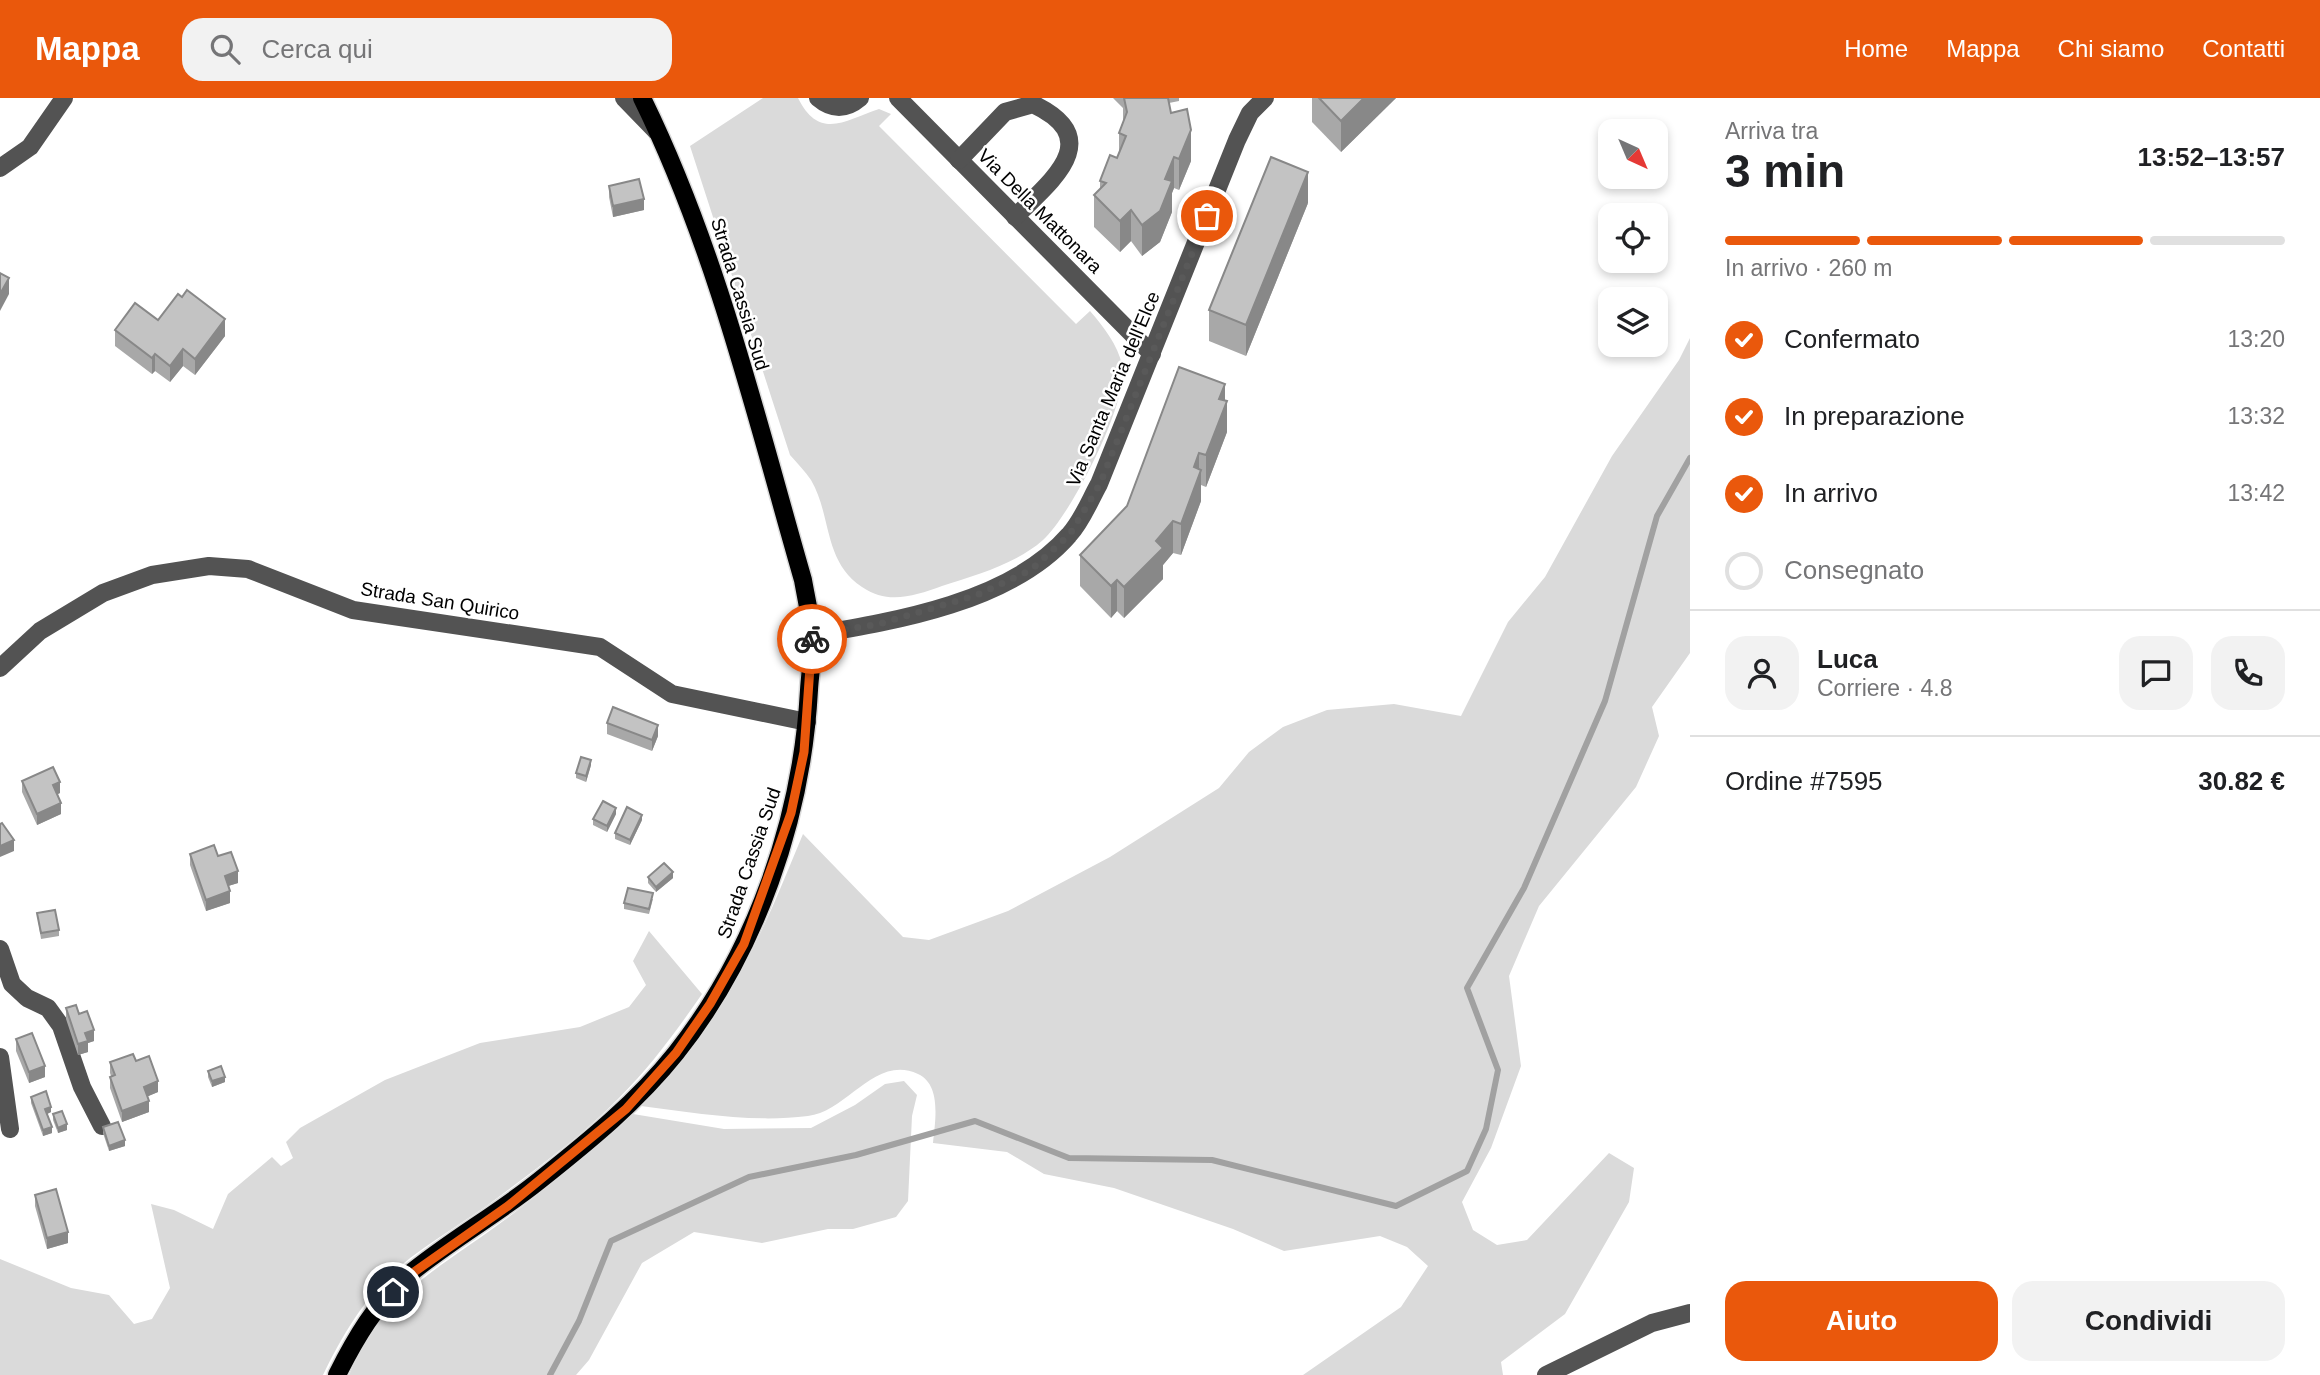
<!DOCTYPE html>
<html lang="it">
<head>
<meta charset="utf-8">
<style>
  :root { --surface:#fff; --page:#f2f2f2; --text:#202124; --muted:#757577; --line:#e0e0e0; --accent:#ea580c }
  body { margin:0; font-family:Helvetica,sans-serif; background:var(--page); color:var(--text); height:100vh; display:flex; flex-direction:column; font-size:26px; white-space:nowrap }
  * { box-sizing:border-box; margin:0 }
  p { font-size:23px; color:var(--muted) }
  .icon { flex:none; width:38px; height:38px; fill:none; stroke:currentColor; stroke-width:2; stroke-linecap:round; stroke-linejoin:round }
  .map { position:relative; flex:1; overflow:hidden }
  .side { display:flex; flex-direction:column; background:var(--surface); width:630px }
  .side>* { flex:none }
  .needle { width:46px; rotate:136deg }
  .controls { position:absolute; left:1598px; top:21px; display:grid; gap:14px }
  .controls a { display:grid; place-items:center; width:70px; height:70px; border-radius:14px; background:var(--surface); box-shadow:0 4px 10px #0003; font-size:35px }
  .pin { position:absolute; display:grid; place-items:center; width:60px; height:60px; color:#fff; margin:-30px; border:4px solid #fff; border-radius:50%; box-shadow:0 2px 7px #0007 }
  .courier { position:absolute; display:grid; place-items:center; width:70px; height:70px; margin:-35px; border:5px solid #ea580c; border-radius:50%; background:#fff; color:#222; box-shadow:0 2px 9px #0007 }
  .headline em { font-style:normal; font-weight:800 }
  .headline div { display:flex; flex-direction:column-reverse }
  .headline { display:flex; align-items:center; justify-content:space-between; height:119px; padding:0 35px }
  h1 { font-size:46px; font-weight:800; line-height:52px }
  .bar { display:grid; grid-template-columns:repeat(4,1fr); gap:10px 7px; align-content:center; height:84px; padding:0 35px }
  .bar i { height:9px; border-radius:5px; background:var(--line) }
  .bar .current { background:var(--accent) }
  .bar p { grid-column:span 4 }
  .line { display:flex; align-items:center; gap:18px; padding:0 35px; border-top:2px solid var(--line) }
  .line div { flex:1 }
  .round { display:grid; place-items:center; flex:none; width:74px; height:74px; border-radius:21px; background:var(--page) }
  ol { padding:0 35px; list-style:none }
  li { display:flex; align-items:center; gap:21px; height:77px }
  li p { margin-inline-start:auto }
  li .icon { padding:7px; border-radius:50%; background:var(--accent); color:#fff; stroke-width:4 }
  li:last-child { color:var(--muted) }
  li i { width:38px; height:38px; border:4px solid var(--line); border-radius:50% }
  .primary-button { display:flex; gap:14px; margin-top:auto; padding:14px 35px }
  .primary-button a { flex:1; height:80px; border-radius:21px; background:var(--accent); color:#fff; font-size:28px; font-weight:800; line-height:80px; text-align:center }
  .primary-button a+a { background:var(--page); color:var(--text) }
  header { display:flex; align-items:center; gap:42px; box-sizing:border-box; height:98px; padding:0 35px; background:var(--accent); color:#fff }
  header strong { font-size:33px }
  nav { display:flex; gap:38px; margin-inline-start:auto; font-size:24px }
  .search { width:490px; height:63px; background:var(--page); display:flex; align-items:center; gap:18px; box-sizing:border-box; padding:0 24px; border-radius:21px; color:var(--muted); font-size:26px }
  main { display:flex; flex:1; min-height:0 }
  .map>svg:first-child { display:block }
</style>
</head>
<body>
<header>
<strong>Mappa</strong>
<div class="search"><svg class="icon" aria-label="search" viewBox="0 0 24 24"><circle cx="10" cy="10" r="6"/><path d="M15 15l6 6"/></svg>Cerca qui</div>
<nav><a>Home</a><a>Mappa</a><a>Chi siamo</a><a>Contatti</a></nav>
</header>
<main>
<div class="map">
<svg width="1690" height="1277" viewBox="0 0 1690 1277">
  <rect width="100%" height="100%" fill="#fff"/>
  <g fill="#dadada">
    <path d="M763 0H798C820 44 847 21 879 11L891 16 879 28 1076 226 1090 213C1103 228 1118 247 1122 267 1130 303 1070 418 1043 442 1016 466 976 477 942 488 914 498 888 507 862 489 823 463 832 418 811 382 805 373 797 365 790 357L690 48Z"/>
    <path d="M1690 240V555L1652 609 1659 638 1636 689 1539 808 1509 878 1521 968 1491 1050 1462 1104 1473 1132 1497 1147 1527 1142 1609 1055 1634 1070 1629 1104 1565 1216 1501 1264 1503 1277H1303L1401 1209 1428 1168 1407 1149 1380 1138 1284 1153 1233 1131 1114 1090 1044 1076 1007 1054 933 1045C935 1024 942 987 918 976 875 956 847 1014 808 1018 753 1025 695 1015 641 1008 685 959 724 908 753 850 772 813 787 774 803 736L903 839 929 842 1008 813 1110 759 1219 690 1249 654 1283 629 1327 612 1394 606 1461 618 1508 524 1545 479 1612 358 1679 262Z"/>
    <path d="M649 833 702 896C677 932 651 968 619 1000 584 1036 540 1068 500 1098 467 1123 430 1143 399 1169 365 1198 342 1238 323 1277H0V1161L71 1190 109 1197 134 1226 152 1221 170 1190 151 1106 174 1112 213 1131 228 1096 272 1059 281 1068 293 1060 286 1044 300 1030 385 982 480 945 580 929 629 909 646 887 633 863Z"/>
    <path d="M904 983 917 997 912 1018 908 1103 896 1119 853 1131H828L762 1145 694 1134 642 1165 589 1262 576 1277H349C387 1190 444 1169 514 1115 555 1084 594 1050 633 1016L724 1031 811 1030 855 1007 885 986Z"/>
  </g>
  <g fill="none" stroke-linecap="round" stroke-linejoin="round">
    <path stroke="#a1a1a1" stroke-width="6" d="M550 1277 579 1223 611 1143 749 1079 856 1057 975 1023 1069 1060 1212 1062 1396 1108 1467 1073 1486 1031 1498 972 1467 890 1524 790 1605 603 1657 418 1690 360"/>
    <defs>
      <path id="major" d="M337 1277C355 1241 376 1205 407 1178 449 1143 498 1116 540 1082 589 1043 637 1004 676 955 756 854 802 721 809 592 810 574 814 553 812 534 810 517 806 499 803 482 756 319 717 153 642 0"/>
    </defs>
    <use href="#major" stroke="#dbdbdb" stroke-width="21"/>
    <g stroke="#535353" stroke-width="18">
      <path d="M624 0 656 33"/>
      <path d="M818 0C832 12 846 12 860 0"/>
      <path d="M898 0 1152 256"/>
      <path d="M959 62 1005 14 1033 6C1107 41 1051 83 1015 119"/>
      <path d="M0 70 30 49 64 0"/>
      <path d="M812 537C896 523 1011 504 1069 437 1082 423 1090 402 1099 386L1237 42 1250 15 1265 0"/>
      <path d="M0 570 40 533 103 495 152 477 209 468 248 471 353 512 600 549 672 596 807 624"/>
      <path d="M0 851 12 886 27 900 48 910 61 928 82 989 102 1028"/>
      <path d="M0 959 10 1031"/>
      <path d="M1546 1277 1652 1225 1690 1215"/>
    </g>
    <use href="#major" stroke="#000" stroke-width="18"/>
  </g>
  <g fill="#a8a8a8">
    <path d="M1113 0H1179V3L1169 5 1171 15 1191 63 1179 92 1174 90 1172 95V114L1160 144 1142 158 1131 143 1120 154 1094 129V97L1100 91V83L1117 60 1119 55V35L1123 24V10Z"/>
    <path d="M1312 0H1396L1341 54 1312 24Z"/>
    <path d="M609 88 644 112 613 119 609 99Z"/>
    <path d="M1308 105 1246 258 1209 243V212Z"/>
    <path d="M182 199 225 238 195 277 183 268 170 284 155 273 152 276 115 248V232L158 222Z"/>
    <path d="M1225 303 1227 334 1206 389 1201 387V403L1181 457 1173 455 1163 467V481L1124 520 1117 513 1111 520 1080 488V457L1127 408Z"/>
    <path d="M607 625 658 638 652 653 607 636Z"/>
    <path d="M591 667 586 684 576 680V675Z"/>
    <path d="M22 683 60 695 58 696 61 716 37 727 22 694Z"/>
    <path d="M616 716 607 734 593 727V721Z"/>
    <path d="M642 722 630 747 615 741V735Z"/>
    <path d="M190 756 238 785 228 788 230 805 206 813 190 767Z"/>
    <path d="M648 779 673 780 656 794 648 785Z"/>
    <path d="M653 801 649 816 624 811V805Z"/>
    <path d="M37 815 59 832V838L41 841Z"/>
    <path d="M66 910 79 916 94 943 88 945V954L78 957 66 921Z"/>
    <path d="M16 941 45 979 29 985 16 953Z"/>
    <path d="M136 963 158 994 148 998 149 1014 122 1024 110 990V979L111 978 110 975V964Z"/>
    <path d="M208 973 225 984 212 989 208 979Z"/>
    <path d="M31 999 51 1014 47 1016 52 1035 43 1038 31 1005Z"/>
    <path d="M53 1016 67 1032 58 1035 53 1022Z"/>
    <path d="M103 1029 125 1048 109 1053 103 1035Z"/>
    <path d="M35 1097 68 1145 47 1151 35 1108Z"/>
  </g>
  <g fill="#888">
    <path d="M1364 0H1396L1341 54V23Z"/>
    <path d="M1191 32V63L1179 92V61Z"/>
    <path d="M1174 59V90L1172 95V114L1160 144 1142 158V127L1165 81Z"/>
    <path d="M1308 74V105L1246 258V227Z"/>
    <path d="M644 101V112L613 119V108Z"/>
    <path d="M1131 112V143L1120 154V123Z"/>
    <path d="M9 180V196L0 213V196Z"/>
    <path d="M225 221V238L195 277V261Z"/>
    <path d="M183 251V268L170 284V268Z"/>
    <path d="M155 256V273L152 276V260Z"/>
    <path d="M1225 286V308L1227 303V334L1206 389V357L1219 301Z"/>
    <path d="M1199 355V377L1201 372V403L1181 457V426L1194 369Z"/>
    <path d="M1173 423V455L1163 467V481L1124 520V489L1156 443Z"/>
    <path d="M1117 482V513L1111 520V488Z"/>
    <path d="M658 627V638L652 653V642Z"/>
    <path d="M591 662V667L586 684V678Z"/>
    <path d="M60 684V695L53 698V687Z"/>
    <path d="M61 705V716L37 727V716Z"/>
    <path d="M616 710V716L607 734V728Z"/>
    <path d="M642 717V722L630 747V742Z"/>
    <path d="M14 742V753L0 759V748Z"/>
    <path d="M238 773V785L225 789V778Z"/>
    <path d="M673 774V780L656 794V789Z"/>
    <path d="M230 793V805L206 813V802Z"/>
    <path d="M94 932V943L88 945V954L78 957V946L85 935Z"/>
    <path d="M45 968V979L29 985V974Z"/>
    <path d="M225 979V984L212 989V983Z"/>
    <path d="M158 983V994L144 1000V989Z"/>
    <path d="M149 1003V1014L122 1024V1013Z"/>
    <path d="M51 1009V1014L45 1017V1011Z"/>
    <path d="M67 1026V1032L58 1035V1030Z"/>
    <path d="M52 1029V1035L43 1038V1032Z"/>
    <path d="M125 1042V1048L109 1053V1048Z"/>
    <path d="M68 1134V1145L47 1151V1140Z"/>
  </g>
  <g fill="#c3c3c3" stroke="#888" stroke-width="2">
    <path d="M1124 0H1168L1171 15 1187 11 1191 32 1179 61 1174 59 1165 81 1172 83 1160 113 1142 127 1131 112 1120 123 1094 97 1106 85 1100 83 1110 57 1117 60 1126 38 1119 35 1127 14Z"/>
    <path d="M1319 0H1364L1341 23Z"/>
    <path d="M1271 59 1308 74 1246 227 1209 212Z"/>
    <path d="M639 81 644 101 613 108 609 88Z"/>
    <path d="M0 175 9 180 0 196Z"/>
    <path d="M187 192 225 221 195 261 183 251 170 268 155 256 152 260 115 232 135 205 158 222 178 196 182 199Z"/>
    <path d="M1179 269 1225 286 1219 301 1227 303 1206 357 1199 355 1194 369 1201 372 1181 426 1173 423 1156 443 1163 450 1124 489 1117 482 1111 488 1080 457 1127 408Z"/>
    <path d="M613 609 658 627 652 642 607 625Z"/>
    <path d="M581 659 591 662 586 678 576 675Z"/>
    <path d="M53 669 60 684 53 687 61 705 37 716 22 683Z"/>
    <path d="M603 703 616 710 607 728 593 721Z"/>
    <path d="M627 709 642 717 630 742 615 735Z"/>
    <path d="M2 725 14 742 0 748V726Z"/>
    <path d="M214 747 218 758 231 754 238 773 225 778 230 793 206 802 190 756Z"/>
    <path d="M664 765 673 774 656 789 648 779Z"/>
    <path d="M628 790 653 795 649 811 624 805Z"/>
    <path d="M55 812 59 832 41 835 37 815Z"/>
    <path d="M76 907 79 916 87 913 94 932 85 935 88 943 78 946 66 910Z"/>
    <path d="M32 935 45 968 29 974 16 941Z"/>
    <path d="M133 956 136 963 149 958 158 983 144 989 149 1003 122 1013 110 979 115 977 110 964Z"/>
    <path d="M221 968 225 979 212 983 208 973Z"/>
    <path d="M46 993 51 1009 45 1011 52 1029 43 1032 31 999Z"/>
    <path d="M62 1013 67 1026 58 1030 53 1016Z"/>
    <path d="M118 1024 125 1042 109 1048 103 1029Z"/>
    <path d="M56 1091 68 1134 47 1140 35 1097Z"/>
  </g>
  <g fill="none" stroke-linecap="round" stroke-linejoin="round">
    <path stroke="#595959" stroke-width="7" stroke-dasharray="0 12.6" d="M812 541V537L879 526 977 497 1031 472 1070 436 1100 386 1207 118"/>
    <path stroke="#ea580c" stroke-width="9" d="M393 1194 407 1179 508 1108 626 1011 676 955 710 906 744 846 791 715 804 654 812 541"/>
  </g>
  <g text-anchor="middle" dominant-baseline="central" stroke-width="5" stroke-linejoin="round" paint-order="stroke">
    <g font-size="19" fill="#000" stroke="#fff">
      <text transform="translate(1040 113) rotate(45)">Via Della Mattonara</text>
      <text transform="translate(740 196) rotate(73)">Strada Cassia Sud</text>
      <text transform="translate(1113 291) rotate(-67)">Via Santa Maria dell'Elce</text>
      <text transform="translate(440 503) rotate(9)">Strada San Quirico</text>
      <text transform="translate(749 765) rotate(-71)">Strada Cassia Sud</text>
    </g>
  </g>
</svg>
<div class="controls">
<a><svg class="needle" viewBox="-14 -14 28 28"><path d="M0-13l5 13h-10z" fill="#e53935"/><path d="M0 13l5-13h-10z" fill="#757577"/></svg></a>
<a><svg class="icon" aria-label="locate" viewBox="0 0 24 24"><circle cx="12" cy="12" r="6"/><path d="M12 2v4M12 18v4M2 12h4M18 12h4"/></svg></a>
<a><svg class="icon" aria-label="layers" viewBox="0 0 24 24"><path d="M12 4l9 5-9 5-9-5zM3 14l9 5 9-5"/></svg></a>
</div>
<div class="pin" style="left:1207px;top:118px;background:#ea580c"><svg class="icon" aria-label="bag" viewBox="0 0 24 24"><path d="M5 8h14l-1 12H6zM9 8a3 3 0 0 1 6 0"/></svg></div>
<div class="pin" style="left:393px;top:1194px;background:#1f2937"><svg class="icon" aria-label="home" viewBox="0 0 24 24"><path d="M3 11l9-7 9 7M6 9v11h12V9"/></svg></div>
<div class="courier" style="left:812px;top:541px"><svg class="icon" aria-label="bike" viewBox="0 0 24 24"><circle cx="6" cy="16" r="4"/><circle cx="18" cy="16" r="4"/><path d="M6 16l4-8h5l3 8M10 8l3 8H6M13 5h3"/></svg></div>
</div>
<section class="side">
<div class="headline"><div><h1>3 min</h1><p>Arriva tra</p></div><em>13:52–13:57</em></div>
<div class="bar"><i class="current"></i><i class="current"></i><i class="current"></i><i></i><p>In arrivo · 260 m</p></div>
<ol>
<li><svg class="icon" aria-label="check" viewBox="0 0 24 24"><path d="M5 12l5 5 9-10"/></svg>Confermato<p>13:20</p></li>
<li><svg class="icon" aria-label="check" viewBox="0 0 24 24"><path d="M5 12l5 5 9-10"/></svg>In preparazione<p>13:32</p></li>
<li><svg class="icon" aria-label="check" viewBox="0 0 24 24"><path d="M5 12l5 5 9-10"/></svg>In arrivo<p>13:42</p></li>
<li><i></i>Consegnato</li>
</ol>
<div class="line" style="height:126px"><a class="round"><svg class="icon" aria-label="person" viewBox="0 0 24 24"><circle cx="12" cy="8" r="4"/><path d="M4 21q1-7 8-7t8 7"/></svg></a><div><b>Luca</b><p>Corriere · 4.8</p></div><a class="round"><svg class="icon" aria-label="chat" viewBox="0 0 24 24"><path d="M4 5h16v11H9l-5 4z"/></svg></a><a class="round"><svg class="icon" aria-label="phone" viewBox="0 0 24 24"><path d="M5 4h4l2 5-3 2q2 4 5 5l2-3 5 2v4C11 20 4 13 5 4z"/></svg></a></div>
<div class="line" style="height:91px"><div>Ordine #7595</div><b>30.82 €</b></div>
<div class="primary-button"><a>Aiuto</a><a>Condividi</a></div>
</section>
</main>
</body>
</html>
